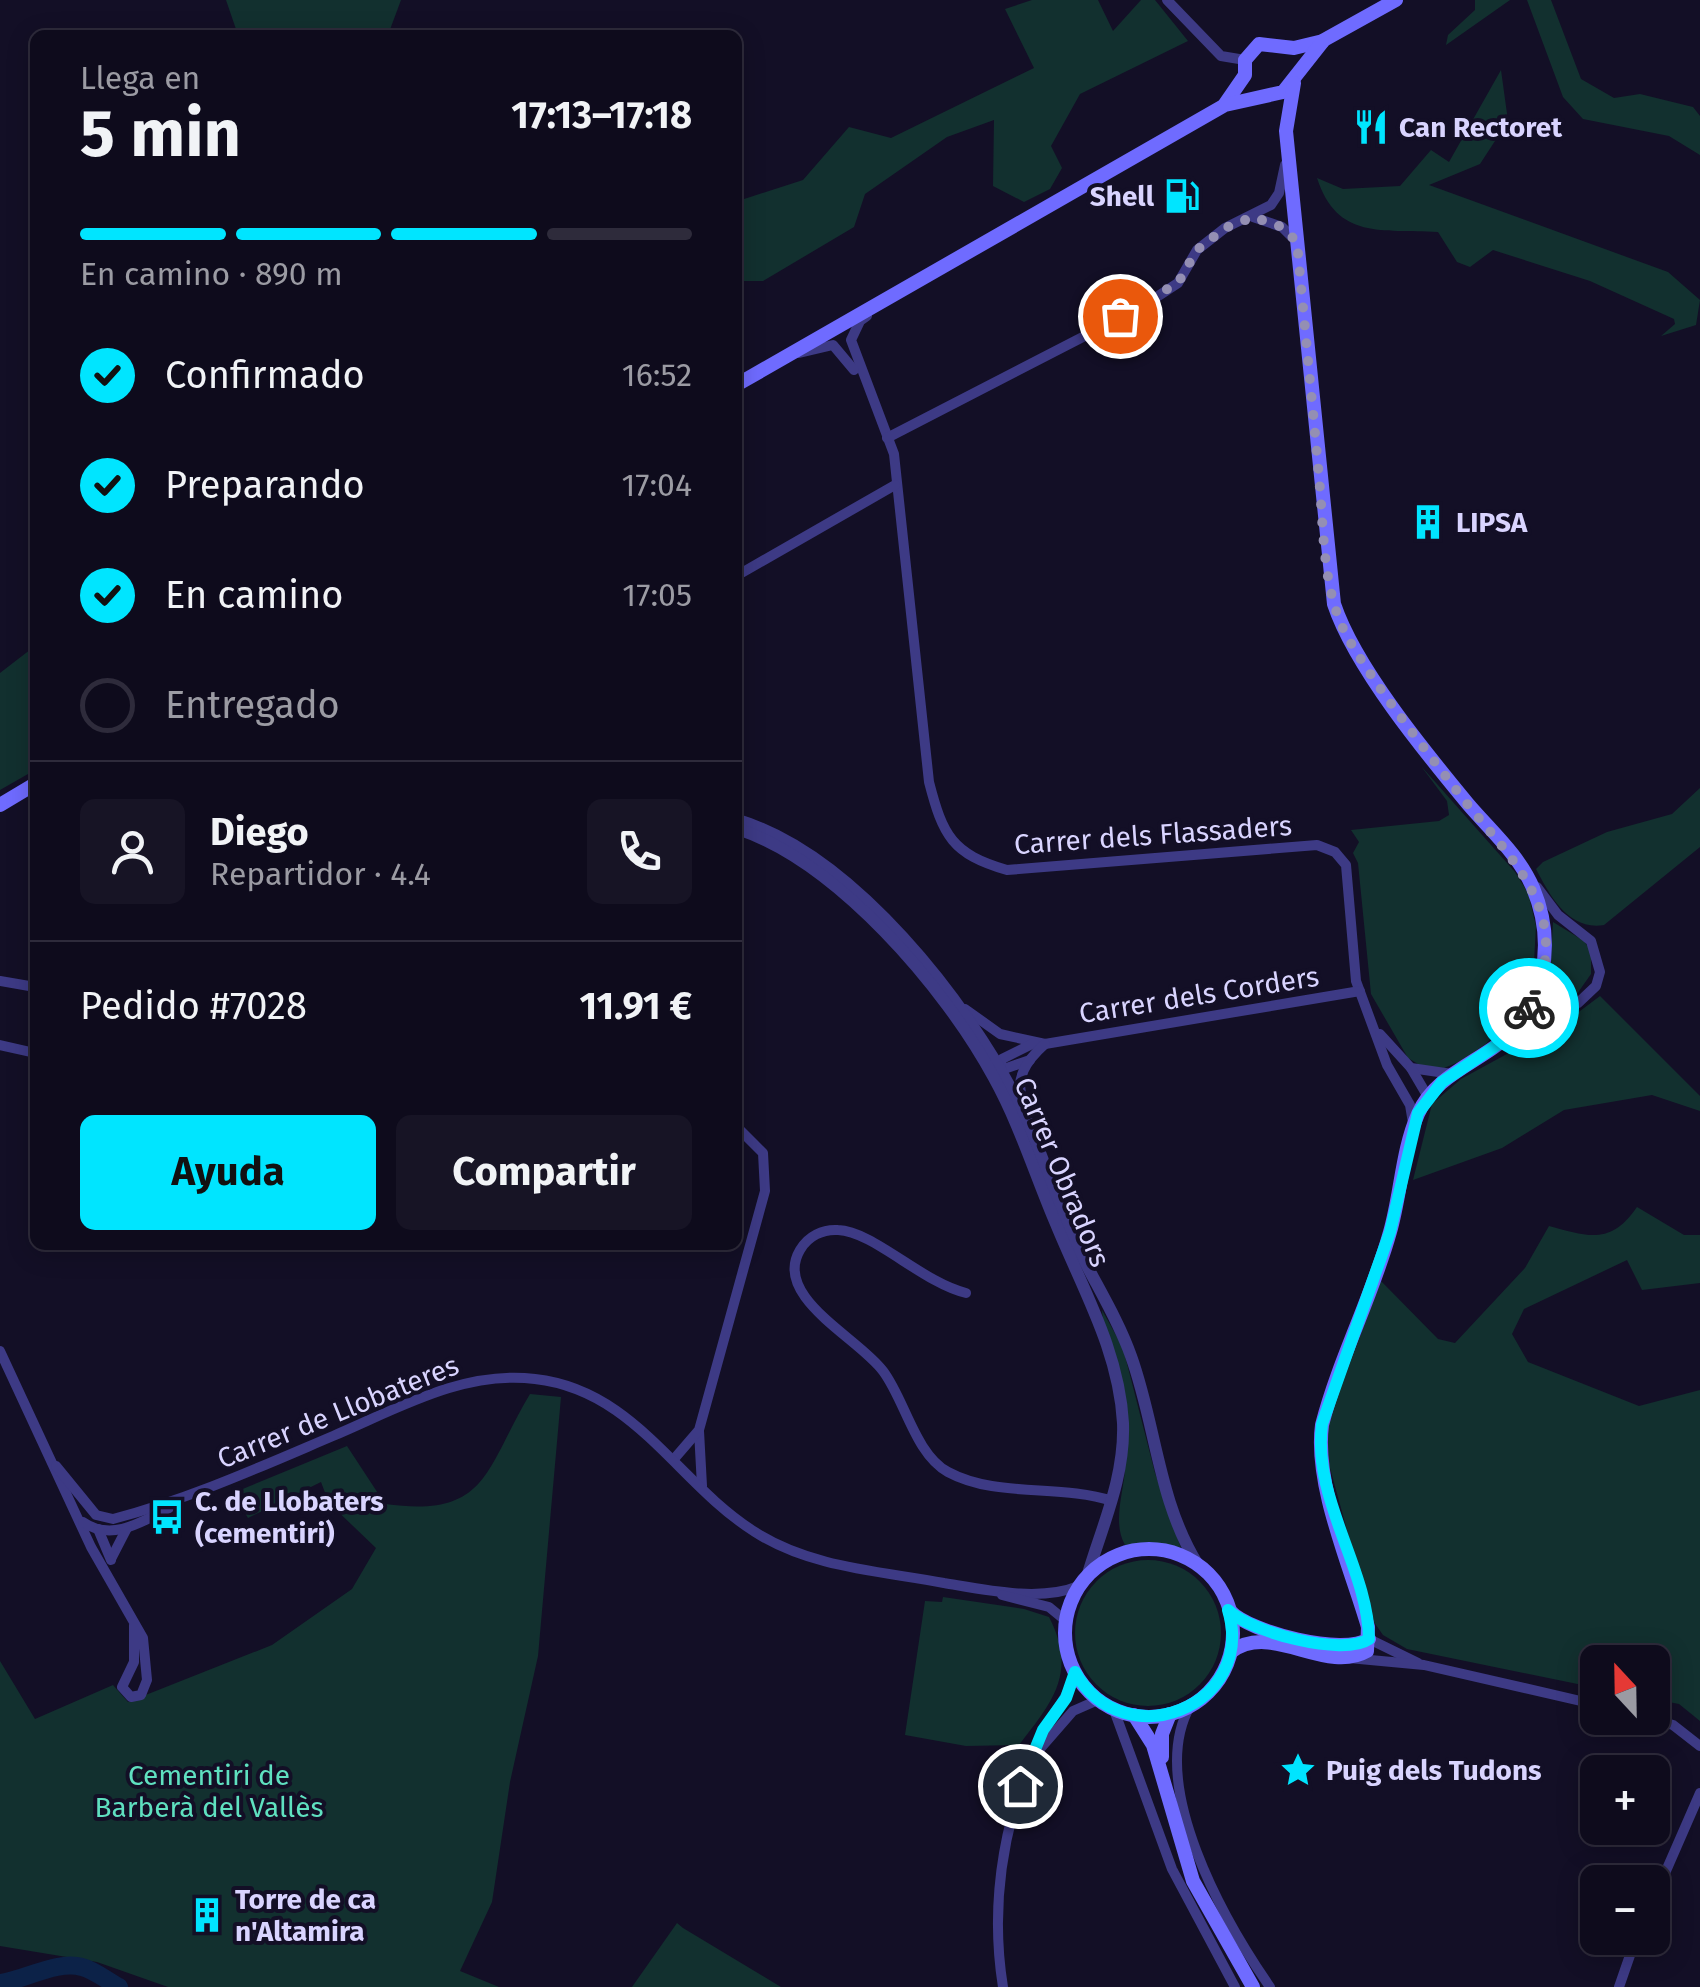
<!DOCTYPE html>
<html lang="es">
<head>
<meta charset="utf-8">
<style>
  :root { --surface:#0e0b1c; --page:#171425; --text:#f1f3f6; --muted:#9b9ba3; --line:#2e2b3b; --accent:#00e5ff }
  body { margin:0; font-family:"Fira Sans",sans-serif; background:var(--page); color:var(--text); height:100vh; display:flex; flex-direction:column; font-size:38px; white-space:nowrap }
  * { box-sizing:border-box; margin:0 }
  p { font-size:32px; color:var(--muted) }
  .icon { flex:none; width:55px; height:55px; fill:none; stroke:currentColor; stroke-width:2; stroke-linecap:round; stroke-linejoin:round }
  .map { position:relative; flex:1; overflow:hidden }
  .side { position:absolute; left:30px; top:30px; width:712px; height:1220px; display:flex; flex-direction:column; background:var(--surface); border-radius:15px; box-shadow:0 5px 25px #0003,0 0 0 2px var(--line) }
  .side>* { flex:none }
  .needle { width:65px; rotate:338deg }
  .controls { position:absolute; left:1580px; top:1645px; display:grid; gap:20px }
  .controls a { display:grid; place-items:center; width:90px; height:90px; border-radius:15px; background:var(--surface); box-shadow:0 5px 25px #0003,0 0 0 2px var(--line); font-size:50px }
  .pin { position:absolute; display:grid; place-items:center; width:85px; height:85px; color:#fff; margin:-42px; border:5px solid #fff; border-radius:50%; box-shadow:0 2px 10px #0007 }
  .courier { position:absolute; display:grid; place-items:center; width:100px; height:100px; margin:-50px; border:8px solid #00e5ff; border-radius:50%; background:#fff; color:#222; box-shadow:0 2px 12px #0007 }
  .headline em { font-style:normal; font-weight:700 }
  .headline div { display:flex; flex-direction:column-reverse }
  .headline { display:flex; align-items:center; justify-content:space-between; height:170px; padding:0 50px }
  h1 { font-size:65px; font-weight:700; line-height:75px }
  .bar { display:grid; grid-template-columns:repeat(4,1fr); gap:15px 10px; align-content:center; height:120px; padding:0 50px }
  .bar i { height:12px; border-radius:8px; background:var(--line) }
  .bar .selected { background:var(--accent) }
  .bar p { grid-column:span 4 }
  .line { display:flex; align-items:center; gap:25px; padding:0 50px; border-top:2px solid var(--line) }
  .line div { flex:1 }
  .round { display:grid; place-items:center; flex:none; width:105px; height:105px; border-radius:15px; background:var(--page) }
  ol { padding:0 50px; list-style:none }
  li { display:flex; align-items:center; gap:30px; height:110px }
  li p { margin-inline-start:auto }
  li .icon { padding:10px; border-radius:50%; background:var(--accent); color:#111; stroke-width:4 }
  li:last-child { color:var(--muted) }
  li i { width:55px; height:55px; border:5px solid var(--line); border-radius:50% }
  .primary-button { display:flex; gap:20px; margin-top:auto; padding:20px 50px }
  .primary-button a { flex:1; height:115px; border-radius:15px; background:var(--accent); color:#111; font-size:40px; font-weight:700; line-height:115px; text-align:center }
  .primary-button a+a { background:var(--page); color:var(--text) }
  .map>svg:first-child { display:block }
</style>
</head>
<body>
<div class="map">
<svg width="1700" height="1987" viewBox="0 0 1700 1987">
  <rect width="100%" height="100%" fill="#130f26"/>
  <g fill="#12302f">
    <path d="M226 0H401L388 35H238Z"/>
    <path d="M1032 0H1098L1113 31 1141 0H1155L1188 41 1080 94 1051 146 1062 168 1050 189 1024 202 993 186 994 120 947 137 865 194 854 227 763 281H738V201L803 180 849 127 891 138 1034 68 1005 9Z"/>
    <path d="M1475 0H1510L1446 45 1448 35 1475 10Z"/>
    <path d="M1527 0H1551L1581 79 1614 98 1640 94 1693 107 1700 116V155L1669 136 1583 119 1563 97Z"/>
    <path d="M1501 70 1508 121 1480 164 1429 185 1668 272 1700 300 1696 325 1661 336 1675 324 1674 319 1590 281 1493 250 1470 267 1457 262 1438 232C1382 229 1337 240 1317 178L1343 189 1400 186 1431 150 1449 162Z"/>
    <path d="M35 646V770L0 790V673Z"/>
    <path d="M1421 766 1515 872 1528 893 1536 926 1533 980 1524 1003 1486 1044 1461 1061 1444 1068 1423 1067 1408 1058 1371 994 1358 863 1353 853 1359 842 1351 830 1439 821 1449 815 1447 801Z"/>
    <path d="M1700 788V847L1604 925C1569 931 1550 896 1536 869L1543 862 1607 832 1672 814Z"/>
    <path d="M1553 922 1584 941 1591 951V974L1572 1001 1537 1011 1550 975Z"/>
    <path d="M1600 996 1700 1096V1111L1652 1095 1564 1110 1502 1148 1413 1180 1432 1104 1461 1079 1516 1049 1538 1025 1572 1017Z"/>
    <path d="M1637 1207 1684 1235H1700V1283L1642 1290 1627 1260 1524 1309 1512 1334 1528 1362 1639 1406 1700 1390V1721L1679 1704 1653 1699 1652 1662H1598L1597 1688 1407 1649 1383 1635 1371 1618 1324 1446 1331 1412 1381 1281 1438 1339 1455 1343 1525 1268 1549 1226C1589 1237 1611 1245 1637 1207Z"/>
    <path d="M1102 1310 1123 1348 1155 1473 1182 1551 1154 1544 1125 1545C1112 1522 1124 1492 1125 1468 1128 1422 1105 1358 1102 1310Z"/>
    <path d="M530 1394 561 1397 538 1656 510 1782 492 1902 460 1971 499 1987H168L97 1962 0 1946V1661L35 1719 113 1685 128 1702 272 1645 352 1589 376 1548 329 1503 321 1482 248 1518 233 1493 347 1446 385 1504C488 1518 484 1471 530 1394Z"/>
    <circle cx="1148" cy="1633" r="73"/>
    <path d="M943 1597 1024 1609 1049 1617C1078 1673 1052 1702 1019 1745L966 1746 905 1735 925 1601 942 1602Z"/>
    <path d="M677 1923 683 1928 781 1987H632Z"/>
  </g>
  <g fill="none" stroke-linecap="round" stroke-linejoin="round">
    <path stroke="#0c2248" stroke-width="18" d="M0 1983C25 1980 57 1960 82 1967 94 1970 108 1981 119 1987"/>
    <g stroke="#3d3a85" stroke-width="10">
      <path d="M1167 0 1221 56 1245 60"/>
      <path d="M1253 217 1282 227 1297 242"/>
      <path d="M867 316 860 321 851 340 894 454 929 782C943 836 952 854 1007 870L1317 845 1335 852 1346 865 1356 981 1387 1065 1410 1105 1413 1123"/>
      <path d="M799 353 833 345 854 370"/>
      <path d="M887 438 1143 306 1178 283 1197 250 1225 228 1271 205 1279 193 1285 165"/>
      <path d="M738 575 895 485"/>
      <path d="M0 981 35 987"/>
      <path d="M965 1009 1000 1034 1045 1044 1360 991"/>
      <path d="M1380 1034 1411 1068 1452 1074"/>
      <path d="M1514 1035 1547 1012 1578 1003 1596 986 1600 972 1591 941 1558 915 1537 887"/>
      <path d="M0 1045 35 1053"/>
      <path d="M995 1064 1004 1069 1030 1060"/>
      <path d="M1411 1068 1428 1097"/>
      <path d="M999 1071 1002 1059 1034 1043"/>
      <path d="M1024 1103C1013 1079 1027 1060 1045 1044"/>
      <path d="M966 1293C923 1283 873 1231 838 1230 823 1229 808 1236 800 1250 772 1297 859 1338 883 1371 905 1400 915 1454 948 1472 996 1498 1060 1484 1112 1501"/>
      <path d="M0 1351 91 1547 143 1638 147 1680 141 1695 131 1697 122 1687 134 1662V1625"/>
      <path d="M699 1431 702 1486"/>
      <path d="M674 1459 699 1430 765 1191 763 1153 738 1128"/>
      <path d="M56 1466 96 1515 113 1519C189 1499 260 1467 333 1436 397 1409 463 1370 535 1379 635 1390 677 1483 755 1532 811 1568 881 1571 944 1583 986 1590 1040 1602 1079 1586"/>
      <path d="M83 1522C111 1542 142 1522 169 1508"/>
      <path d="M98 1529 111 1560"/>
      <path d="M111 1559 127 1528"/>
      <path d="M1002 1595 1049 1607 1066 1621"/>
      <path d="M1369 1639 1418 1663"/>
      <path d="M1349 1658 1424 1665 1598 1705"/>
      <path d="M1190 1706C1146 1785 1225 1922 1270 1987"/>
      <path d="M1114 1710 1172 1869 1235 1987"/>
      <path d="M1650 1718 1673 1725 1700 1746"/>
      <path d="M1039 1750 1073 1711 1098 1700"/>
      <path d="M1652 1903 1700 1793"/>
      <path d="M1003 1987C989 1900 1004 1819 1039 1739 1050 1715 1069 1699 1075 1672"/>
      <path d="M1619 1987 1636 1938"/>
    </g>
    <g stroke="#3d3a85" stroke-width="12">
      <path d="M738 820C853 855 968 1002 1020 1106 1039 1143 1049 1181 1065 1219 1083 1266 1114 1308 1131 1356 1156 1425 1158 1501 1198 1565"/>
      <path d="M738 829C837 862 945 987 994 1078 1020 1125 1035 1175 1056 1224 1083 1290 1119 1351 1123 1423 1125 1478 1102 1526 1087 1577"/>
    </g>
    <g stroke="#6f6bff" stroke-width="14">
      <path d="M1225 104 1245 75V60L1259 44 1294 48 1323 41"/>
      <path d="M738 384 1225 105 1283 92 1324 40 1396 0"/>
      <path d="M0 805 35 784"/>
      <circle cx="1149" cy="1633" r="84"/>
      <path d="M1230 1611C1251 1633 1343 1656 1369 1639"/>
      <path d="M1231 1652C1271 1621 1325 1675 1367 1651L1368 1627C1351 1568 1314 1485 1322 1425 1339 1359 1372 1297 1390 1232 1401 1194 1402 1150 1418 1114 1433 1079 1469 1066 1497 1045 1546 1008 1556 943 1533 888 1519 855 1491 831 1468 804 1425 752 1355 667 1334 604L1286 131 1294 83"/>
      <path d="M1134 1715 1153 1745 1193 1881 1253 1987"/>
      <path d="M1162 1757V1734L1170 1714"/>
    </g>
  </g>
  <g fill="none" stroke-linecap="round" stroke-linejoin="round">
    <path stroke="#948fb3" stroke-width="10" stroke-dasharray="0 18" d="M1120 316 1178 283 1197 250 1225 228 1253 217 1282 227 1297 242C1304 321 1312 399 1319 477 1324 530 1322 594 1349 640 1381 694 1422 745 1460 795 1513 862 1577 915 1529 1008"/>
    <path stroke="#00e5ff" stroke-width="12" d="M1020 1786 1043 1730 1066 1698 1075 1672C1124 1759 1257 1706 1228 1610 1250 1632 1343 1657 1369 1639 1368 1568 1312 1499 1322 1424L1390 1232 1418 1113 1442 1082 1500 1043 1529 1008"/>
  </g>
  <defs>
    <symbol id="restaurant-bare" viewBox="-9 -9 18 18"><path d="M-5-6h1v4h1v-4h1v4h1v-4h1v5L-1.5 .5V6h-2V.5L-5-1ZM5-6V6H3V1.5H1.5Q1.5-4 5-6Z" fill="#00e5ff" stroke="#130f26" stroke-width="2.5" paint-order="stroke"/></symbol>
    <symbol id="fuel-bare" viewBox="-9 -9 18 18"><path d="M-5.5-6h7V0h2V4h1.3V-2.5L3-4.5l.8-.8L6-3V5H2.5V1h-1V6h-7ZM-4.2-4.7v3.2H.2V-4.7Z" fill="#00e5ff" stroke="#130f26" stroke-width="2.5" paint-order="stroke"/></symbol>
    <symbol id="building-bare" viewBox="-9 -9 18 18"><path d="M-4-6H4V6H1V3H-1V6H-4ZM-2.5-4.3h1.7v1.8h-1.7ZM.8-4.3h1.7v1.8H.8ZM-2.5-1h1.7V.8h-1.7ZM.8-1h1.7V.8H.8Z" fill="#00e5ff" stroke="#130f26" stroke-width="2.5" paint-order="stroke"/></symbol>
    <symbol id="bus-bare" viewBox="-9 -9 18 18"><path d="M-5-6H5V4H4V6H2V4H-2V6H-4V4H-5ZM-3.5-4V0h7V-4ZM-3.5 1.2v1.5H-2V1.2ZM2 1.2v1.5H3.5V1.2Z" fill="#00e5ff" stroke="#130f26" stroke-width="2.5" paint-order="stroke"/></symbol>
    <symbol id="sight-bare" viewBox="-9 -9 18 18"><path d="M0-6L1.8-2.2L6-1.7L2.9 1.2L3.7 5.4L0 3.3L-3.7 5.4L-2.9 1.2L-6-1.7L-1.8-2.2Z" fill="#00e5ff" stroke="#130f26" stroke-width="2.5" paint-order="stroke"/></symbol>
  </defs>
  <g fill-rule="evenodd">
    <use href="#restaurant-bare" x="1346" y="102" width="50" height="50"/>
    <use href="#fuel-bare" x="1157" y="171" width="50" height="50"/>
    <use href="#building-bare" x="1403" y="497" width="50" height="50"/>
    <use href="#bus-bare" x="142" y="1492" width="50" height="50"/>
    <use href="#sight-bare" x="1273" y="1745" width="50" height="50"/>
    <use href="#building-bare" x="182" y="1890" width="50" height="50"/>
  </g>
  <g text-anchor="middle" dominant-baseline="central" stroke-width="8" stroke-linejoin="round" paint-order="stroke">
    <g font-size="28" font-weight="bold" fill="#d9d4ff" stroke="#130f26" text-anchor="start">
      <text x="1399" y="127">Can Rectoret</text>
      <text x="1154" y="196" text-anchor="end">Shell</text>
      <text x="1456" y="522">LIPSA</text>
      <text x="195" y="1501">C. de Llobaters<tspan x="195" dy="32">(cementiri)</tspan></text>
      <text x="1326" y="1770">Puig dels Tudons</text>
      <text x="235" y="1899">Torre de ca<tspan x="235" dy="32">n'Altamira</tspan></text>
    </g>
    <g font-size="28" fill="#d9d4ff" stroke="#130f26">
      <text transform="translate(1153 835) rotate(-4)">Carrer dels Flassaders</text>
      <text transform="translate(1199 995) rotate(-9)">Carrer dels Corders</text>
      <text transform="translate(1062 1172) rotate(67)">Carrer Obradors</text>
      <text transform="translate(338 1412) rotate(-22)">Carrer de Llobateres</text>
    </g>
    <g font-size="28" fill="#5fe0c0" stroke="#130f26">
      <text x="209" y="1775">Cementiri de<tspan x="209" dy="32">Barberà del Vallès</tspan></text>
    </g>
  </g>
</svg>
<div class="controls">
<a><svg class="needle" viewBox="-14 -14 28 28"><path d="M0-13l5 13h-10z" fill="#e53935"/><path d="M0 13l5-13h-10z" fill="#9b9ba3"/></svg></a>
<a>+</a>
<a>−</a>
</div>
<div class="pin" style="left:1120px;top:316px;background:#ea580c"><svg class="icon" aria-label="bag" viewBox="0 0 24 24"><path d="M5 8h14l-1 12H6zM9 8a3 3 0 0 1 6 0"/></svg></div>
<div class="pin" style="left:1020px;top:1786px;background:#1f2937"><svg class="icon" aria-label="home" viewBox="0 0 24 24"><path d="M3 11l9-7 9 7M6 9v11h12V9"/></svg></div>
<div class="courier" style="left:1529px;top:1008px"><svg class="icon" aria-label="bike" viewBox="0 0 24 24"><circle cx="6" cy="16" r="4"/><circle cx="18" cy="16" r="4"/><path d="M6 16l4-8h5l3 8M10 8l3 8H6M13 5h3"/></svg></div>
<section class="side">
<div class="headline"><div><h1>5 min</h1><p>Llega en</p></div><em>17:13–17:18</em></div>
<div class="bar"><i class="selected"></i><i class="selected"></i><i class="selected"></i><i></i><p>En camino · 890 m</p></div>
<ol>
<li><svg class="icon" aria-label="check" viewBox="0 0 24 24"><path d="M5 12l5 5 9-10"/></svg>Confirmado<p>16:52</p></li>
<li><svg class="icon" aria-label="check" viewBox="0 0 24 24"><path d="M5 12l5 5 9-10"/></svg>Preparando<p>17:04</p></li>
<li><svg class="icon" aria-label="check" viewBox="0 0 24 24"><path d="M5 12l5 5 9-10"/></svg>En camino<p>17:05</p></li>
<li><i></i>Entregado</li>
</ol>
<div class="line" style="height:180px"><a class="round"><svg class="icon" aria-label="person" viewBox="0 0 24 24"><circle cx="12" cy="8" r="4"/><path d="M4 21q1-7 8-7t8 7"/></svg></a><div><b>Diego</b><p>Repartidor · 4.4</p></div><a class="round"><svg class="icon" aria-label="phone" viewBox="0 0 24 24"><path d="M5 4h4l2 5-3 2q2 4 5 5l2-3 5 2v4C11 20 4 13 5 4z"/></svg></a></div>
<div class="line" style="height:130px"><div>Pedido #7028</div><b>11.91 €</b></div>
<div class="primary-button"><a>Ayuda</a><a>Compartir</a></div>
</section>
</div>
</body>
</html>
